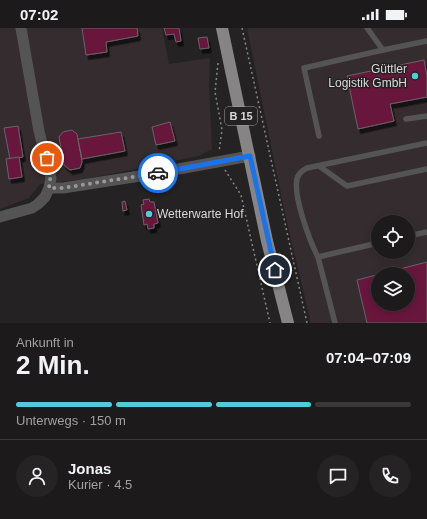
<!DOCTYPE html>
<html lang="de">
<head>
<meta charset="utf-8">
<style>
  :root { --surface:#1c1a1a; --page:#252323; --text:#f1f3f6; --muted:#a0a1a2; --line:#3a3839; --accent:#52cbd7 }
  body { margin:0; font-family:Arial,sans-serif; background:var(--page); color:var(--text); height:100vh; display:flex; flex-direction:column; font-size:15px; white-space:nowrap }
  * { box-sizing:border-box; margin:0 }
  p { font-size:13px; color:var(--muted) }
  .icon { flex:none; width:22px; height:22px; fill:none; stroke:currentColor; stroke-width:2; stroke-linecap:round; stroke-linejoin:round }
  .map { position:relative; height:295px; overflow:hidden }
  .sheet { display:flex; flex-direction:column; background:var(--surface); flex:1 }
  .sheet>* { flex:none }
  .controls { position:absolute; left:371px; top:187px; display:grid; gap:8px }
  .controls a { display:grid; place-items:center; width:44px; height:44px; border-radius:50%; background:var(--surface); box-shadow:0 2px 10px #0003,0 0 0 1px var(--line); font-size:20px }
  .pin { position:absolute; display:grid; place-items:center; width:34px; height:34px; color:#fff; margin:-17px; border:2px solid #fff; border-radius:50%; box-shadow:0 1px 4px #0007 }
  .courier { position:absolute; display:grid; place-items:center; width:40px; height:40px; margin:-20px; border:3px solid #1a73e8; border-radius:50%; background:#fff; color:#222; box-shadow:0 1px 5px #0007 }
  .head em { font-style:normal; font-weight:700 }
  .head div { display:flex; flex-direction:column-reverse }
  .head { display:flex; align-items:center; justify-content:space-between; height:68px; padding:0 16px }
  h1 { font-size:26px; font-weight:700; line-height:30px }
  .bar { display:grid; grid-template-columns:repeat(4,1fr); gap:6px 4px; align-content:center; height:48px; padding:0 16px }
  .bar i { height:5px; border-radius:3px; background:var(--line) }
  .bar .current { background:var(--accent) }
  .bar p { grid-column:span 4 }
  .line { display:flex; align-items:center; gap:10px; padding:0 16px; border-top:1px solid var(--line) }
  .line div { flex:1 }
  .round { display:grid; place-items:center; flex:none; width:42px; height:42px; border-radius:21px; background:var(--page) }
  .status { display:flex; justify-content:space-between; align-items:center; height:28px; padding:0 20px; background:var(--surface); direction:ltr }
  .status svg { height:11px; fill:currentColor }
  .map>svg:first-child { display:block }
</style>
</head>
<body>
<div class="status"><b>07:02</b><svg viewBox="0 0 49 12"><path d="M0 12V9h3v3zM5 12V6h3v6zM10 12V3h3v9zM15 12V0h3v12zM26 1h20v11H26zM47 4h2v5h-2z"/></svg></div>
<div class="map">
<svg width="427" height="295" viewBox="0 0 427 295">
  <defs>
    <filter id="shadow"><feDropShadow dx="2.5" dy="4.5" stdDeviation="0" flood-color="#0009"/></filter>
  </defs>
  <rect width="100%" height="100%" fill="#252223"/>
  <g fill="#352c2f" fill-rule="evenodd">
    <path d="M0 0H162L169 36 210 30 209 59 212 121 199 128 86 151 40 156 29 170 0 181Z"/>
    <path d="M247 0H427V295H311L286 190ZM378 194H408V224H378ZM378 246H408V276H378Z"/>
  </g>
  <g fill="#69143e" stroke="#686566" fill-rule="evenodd" filter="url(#shadow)">
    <path d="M82 0H137L138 8 106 14 107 24 86 27Z"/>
    <path d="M164 0H179L181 13 176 14 174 6 166 7Z"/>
    <path d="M207 9 209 20 200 21 198 10Z"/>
    <path d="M424 32 427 48V69L390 76 394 93 358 101 347 48Z"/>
    <path d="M170 94 175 113 156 117 152 99Z"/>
    <path d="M18 98 23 129 10 131 4 100Z"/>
    <path d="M72 102 77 106 82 134 80 140 70 142 64 137 59 109 63 104Z"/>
    <path d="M121 104 125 123 82 131 78 111Z"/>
    <path d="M19 129 22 149 9 151 6 131Z"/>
    <path d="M149 171 150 174H154L158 195 154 196V200L148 201 147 196 144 197 141 177 144 176 143 172Z"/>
    <path d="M125 173 127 182 123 183 122 174Z"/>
    <path d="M427 234V295H367L357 252ZM378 246H408V276H378Z"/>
  </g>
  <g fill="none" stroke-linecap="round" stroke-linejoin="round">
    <g stroke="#888687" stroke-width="1.5" stroke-dasharray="2 3" stroke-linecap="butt">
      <path d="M242 0 307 295"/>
      <path d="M218 35 215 64 222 102 219 124"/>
      <path d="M225 142 241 167 270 295"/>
    </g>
    <g stroke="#555454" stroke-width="5.5">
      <path d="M367 0 383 22 427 13"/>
      <path d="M406 91 427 88"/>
      <path d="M319 108 304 40 383 22"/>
      <path d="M319 138 347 158 427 141"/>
      <path d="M408 208 427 204"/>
      <path d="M318 229C310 214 293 168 297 151 298 146 303 142 307 140L427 115"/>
      <path d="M335 295 318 229 378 215"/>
    </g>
    <g stroke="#555454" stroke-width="11">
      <path d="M49 160H63L140 148 250 128"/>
      <path d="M0 189 32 180 38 176 45 169 49 160 51 150 39 103 21 0"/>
    </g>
    <path stroke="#878485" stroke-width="12" d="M222 0 267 213 288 295"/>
  </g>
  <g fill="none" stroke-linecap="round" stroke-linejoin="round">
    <path stroke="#9b9899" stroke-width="4" stroke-dasharray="0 7.2" d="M47 130 51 144 49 160H63L158 145"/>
    <path stroke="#1a73e8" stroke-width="5" d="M158 145 250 128 275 242"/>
  </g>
  <g fill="#52cbd7" stroke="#252223" stroke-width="1.5">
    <circle cx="415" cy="48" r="4"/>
    <circle cx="149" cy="186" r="4"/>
  </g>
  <g text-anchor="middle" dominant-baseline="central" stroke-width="3" stroke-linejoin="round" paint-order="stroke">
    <rect fill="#252223" stroke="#a4a1a2" stroke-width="1" x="225" y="79" width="32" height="18" rx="3"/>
    <g font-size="11" font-weight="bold" fill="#dad8d9">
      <text x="241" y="88">B 15</text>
    </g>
    <g font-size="12" fill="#dad8d9" stroke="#252223" text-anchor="end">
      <text x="407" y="41">Güttler<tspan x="407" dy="14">Logistik GmbH</tspan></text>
      <text x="157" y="186" text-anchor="start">Wetterwarte Hof</text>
    </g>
  </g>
</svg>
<div class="controls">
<a><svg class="icon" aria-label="locate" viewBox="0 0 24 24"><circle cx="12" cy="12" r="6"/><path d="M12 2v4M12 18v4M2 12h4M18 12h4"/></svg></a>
<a><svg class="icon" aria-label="layers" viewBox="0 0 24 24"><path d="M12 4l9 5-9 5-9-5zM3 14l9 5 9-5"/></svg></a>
</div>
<div class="pin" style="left:47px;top:130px;background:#ea580c"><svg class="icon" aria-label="bag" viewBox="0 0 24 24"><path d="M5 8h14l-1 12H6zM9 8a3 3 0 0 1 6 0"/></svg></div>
<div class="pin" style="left:275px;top:242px;background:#1f2937"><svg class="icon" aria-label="home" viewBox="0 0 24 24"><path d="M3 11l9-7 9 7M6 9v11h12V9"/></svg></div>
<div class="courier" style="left:158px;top:145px"><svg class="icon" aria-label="car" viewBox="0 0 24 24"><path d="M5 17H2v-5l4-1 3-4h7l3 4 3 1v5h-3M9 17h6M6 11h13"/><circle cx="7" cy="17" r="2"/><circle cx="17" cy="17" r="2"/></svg></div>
</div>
<section class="sheet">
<div class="head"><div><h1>2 Min.</h1><p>Ankunft in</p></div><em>07:04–07:09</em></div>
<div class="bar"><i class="current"></i><i class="current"></i><i class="current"></i><i></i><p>Unterwegs · 150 m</p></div>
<div class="line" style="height:72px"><a class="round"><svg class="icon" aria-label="person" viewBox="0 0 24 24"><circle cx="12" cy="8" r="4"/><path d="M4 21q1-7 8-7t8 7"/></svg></a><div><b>Jonas</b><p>Kurier · 4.5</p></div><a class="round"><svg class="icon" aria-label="chat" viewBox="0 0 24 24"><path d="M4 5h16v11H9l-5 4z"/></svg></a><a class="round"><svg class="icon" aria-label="phone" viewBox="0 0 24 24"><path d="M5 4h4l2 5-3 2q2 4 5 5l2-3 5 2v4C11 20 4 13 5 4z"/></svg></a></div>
</section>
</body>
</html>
